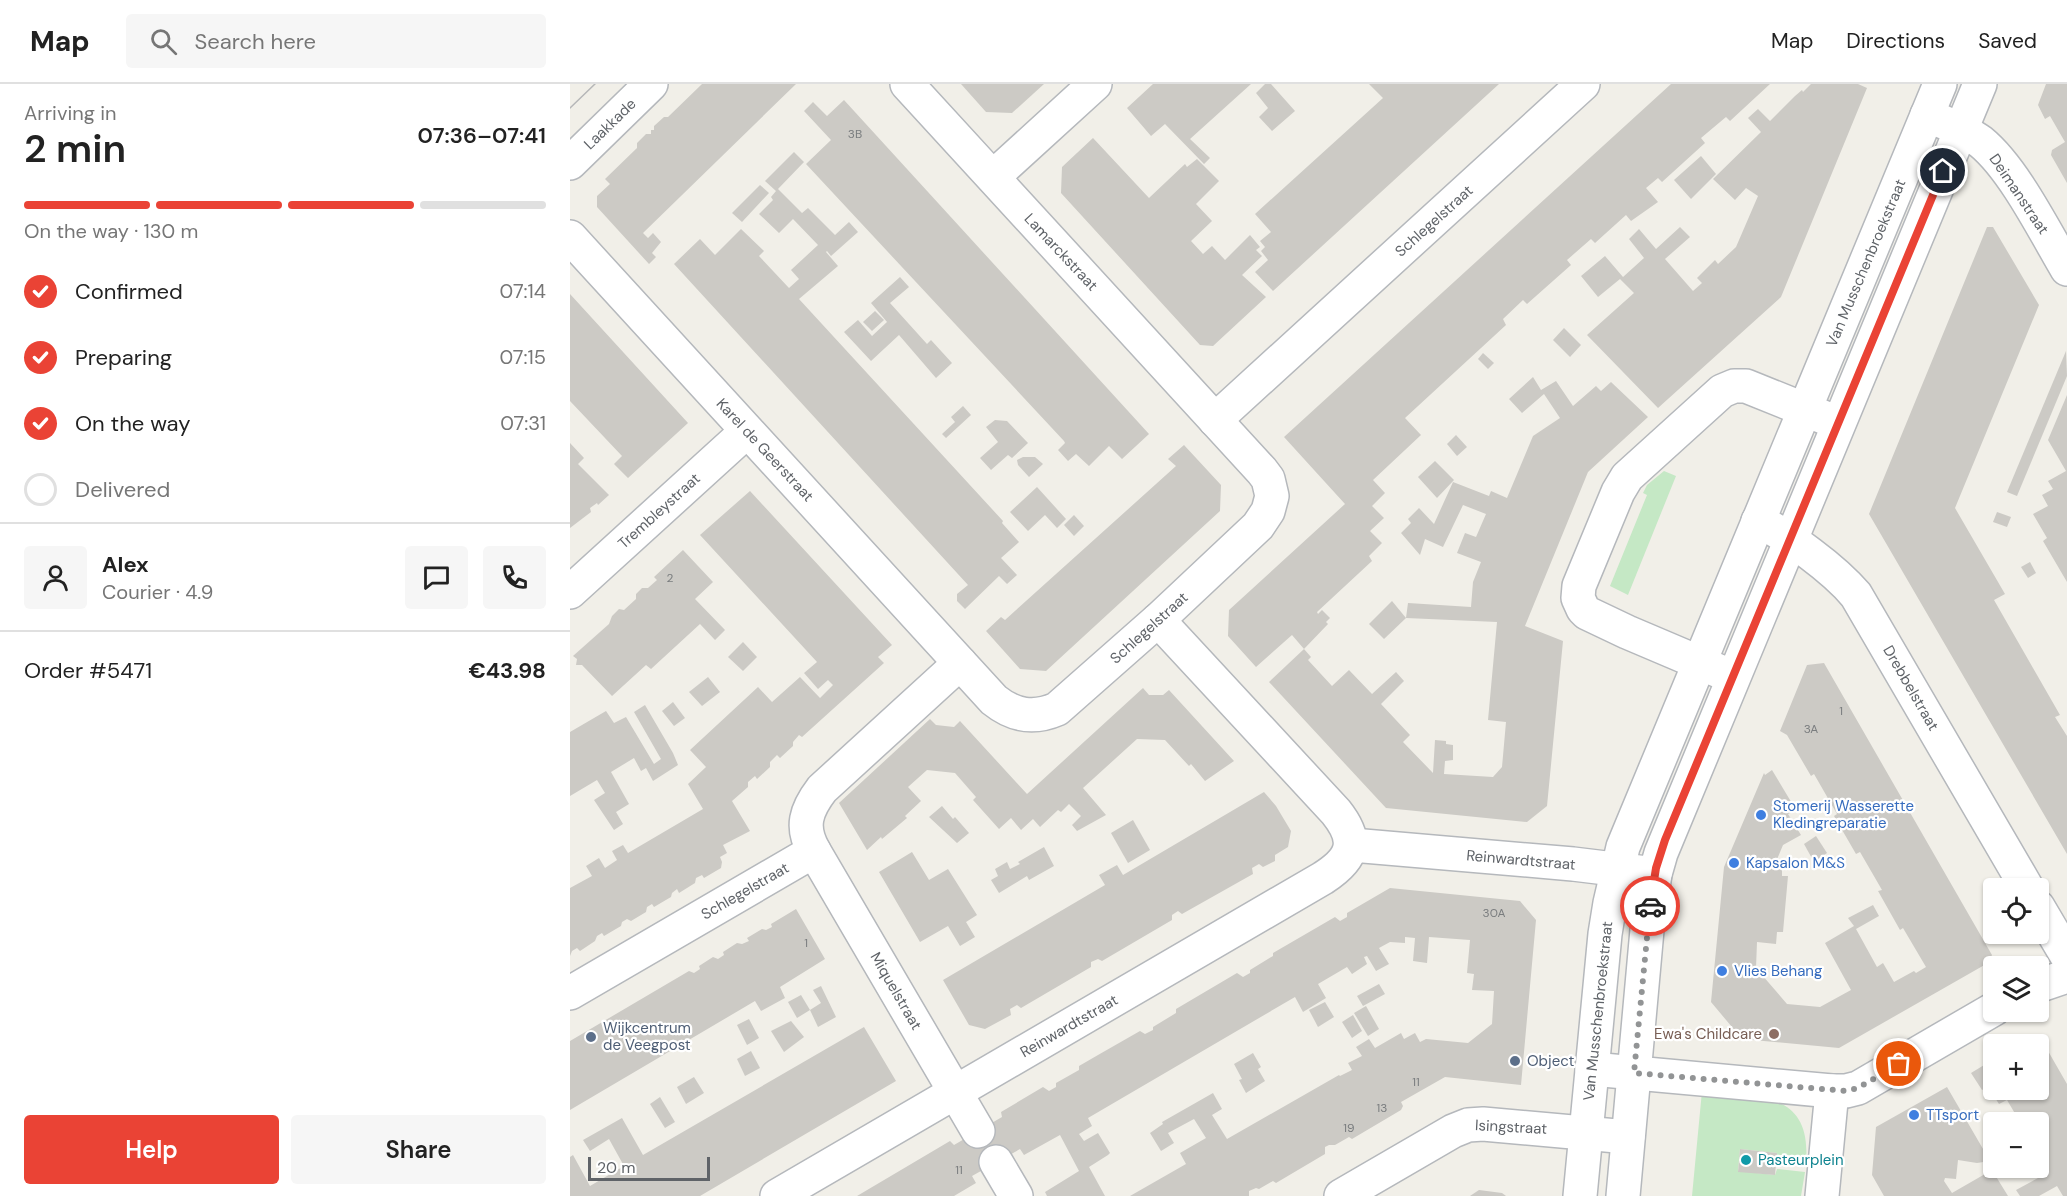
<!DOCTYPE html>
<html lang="en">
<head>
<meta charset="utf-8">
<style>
  :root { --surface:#fff; --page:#f6f6f6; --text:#222; --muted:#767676; --line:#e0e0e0; --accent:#ea4335 }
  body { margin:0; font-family:"DM Sans",sans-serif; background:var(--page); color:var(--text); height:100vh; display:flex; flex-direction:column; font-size:22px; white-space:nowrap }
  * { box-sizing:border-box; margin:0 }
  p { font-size:20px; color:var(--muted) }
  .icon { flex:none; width:33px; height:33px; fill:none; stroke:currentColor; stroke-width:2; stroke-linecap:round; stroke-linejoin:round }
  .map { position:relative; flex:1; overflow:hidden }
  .side { display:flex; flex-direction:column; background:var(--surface); width:570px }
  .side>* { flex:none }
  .tools { position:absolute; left:1413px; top:794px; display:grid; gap:12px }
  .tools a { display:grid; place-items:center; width:66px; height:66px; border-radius:6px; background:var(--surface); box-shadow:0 2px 4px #0004; font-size:30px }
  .scale { position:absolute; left:18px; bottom:15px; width:122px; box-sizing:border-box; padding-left:6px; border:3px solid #5f6368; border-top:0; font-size:16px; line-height:21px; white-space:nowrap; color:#5f6368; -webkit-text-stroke:4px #fff; paint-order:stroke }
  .pin { position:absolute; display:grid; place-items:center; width:51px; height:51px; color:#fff; margin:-26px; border:3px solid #fff; border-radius:50%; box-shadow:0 2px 6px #0007 }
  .courier { position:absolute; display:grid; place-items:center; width:60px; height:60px; margin:-30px; border:4px solid #ea4335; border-radius:50%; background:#fff; color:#222; box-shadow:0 2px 8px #0007 }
  .summary em { font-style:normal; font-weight:600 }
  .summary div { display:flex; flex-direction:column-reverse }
  .summary { display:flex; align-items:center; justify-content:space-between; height:102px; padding:0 24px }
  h1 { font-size:39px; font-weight:600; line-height:45px }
  .bar { display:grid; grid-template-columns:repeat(4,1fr); gap:9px 6px; align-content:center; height:72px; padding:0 24px }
  .bar i { height:8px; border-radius:4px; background:var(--line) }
  .bar .on { background:var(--accent) }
  .bar p { grid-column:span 4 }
  .line { display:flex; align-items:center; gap:15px; padding:0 24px; border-top:2px solid var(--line) }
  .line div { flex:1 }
  .round { display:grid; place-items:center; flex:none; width:63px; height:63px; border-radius:6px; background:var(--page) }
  ol { padding:0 24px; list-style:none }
  li { display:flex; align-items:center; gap:18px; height:66px }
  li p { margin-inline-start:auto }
  li .icon { padding:6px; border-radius:50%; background:var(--accent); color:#fff; stroke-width:4 }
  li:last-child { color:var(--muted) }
  li i { width:33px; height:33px; border:3px solid var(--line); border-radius:50% }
  .cta { display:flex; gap:12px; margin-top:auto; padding:12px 24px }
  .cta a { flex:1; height:69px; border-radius:6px; background:var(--accent); color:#fff; font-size:24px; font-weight:600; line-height:69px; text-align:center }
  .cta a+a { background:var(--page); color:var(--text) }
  header { display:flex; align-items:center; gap:36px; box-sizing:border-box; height:84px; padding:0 30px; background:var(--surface); border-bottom:2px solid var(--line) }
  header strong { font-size:28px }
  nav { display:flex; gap:33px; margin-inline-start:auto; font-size:21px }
  .search { width:420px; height:54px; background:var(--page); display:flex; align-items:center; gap:15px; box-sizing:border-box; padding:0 21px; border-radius:6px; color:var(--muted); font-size:22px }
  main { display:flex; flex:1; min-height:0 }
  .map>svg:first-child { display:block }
</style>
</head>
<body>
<header>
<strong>Map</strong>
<div class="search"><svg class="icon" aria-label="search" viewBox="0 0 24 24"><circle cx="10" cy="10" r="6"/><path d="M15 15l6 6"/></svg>Search here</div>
<nav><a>Map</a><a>Directions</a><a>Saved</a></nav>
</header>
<main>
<section class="side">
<div class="summary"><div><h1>2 min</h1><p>Arriving in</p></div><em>07:36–07:41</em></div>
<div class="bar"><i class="on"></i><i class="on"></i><i class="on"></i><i></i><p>On the way · 130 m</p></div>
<ol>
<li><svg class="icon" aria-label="check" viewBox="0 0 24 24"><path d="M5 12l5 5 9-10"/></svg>Confirmed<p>07:14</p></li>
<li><svg class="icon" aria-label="check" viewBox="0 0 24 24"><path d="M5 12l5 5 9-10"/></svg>Preparing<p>07:15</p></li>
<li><svg class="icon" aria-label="check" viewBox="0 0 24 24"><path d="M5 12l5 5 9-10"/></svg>On the way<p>07:31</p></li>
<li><i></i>Delivered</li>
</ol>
<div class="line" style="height:108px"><a class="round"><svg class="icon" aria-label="person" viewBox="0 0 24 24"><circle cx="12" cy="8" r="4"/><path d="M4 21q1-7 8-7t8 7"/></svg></a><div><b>Alex</b><p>Courier · 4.9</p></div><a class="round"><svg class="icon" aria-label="chat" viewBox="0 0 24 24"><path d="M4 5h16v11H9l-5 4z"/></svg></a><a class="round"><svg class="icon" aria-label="phone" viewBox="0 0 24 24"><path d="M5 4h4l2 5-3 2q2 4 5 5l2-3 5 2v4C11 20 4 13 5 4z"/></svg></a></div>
<div class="line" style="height:78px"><div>Order #5471</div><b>€43.98</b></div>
<div class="cta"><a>Help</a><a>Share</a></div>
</section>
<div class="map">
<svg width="1497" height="1112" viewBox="0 0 1497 1112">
  <rect width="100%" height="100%" fill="#f1efe8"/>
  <g fill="#c5e8c5">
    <path d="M1094 387 1106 392 1058 511 1040 502 1077 411 1073 409 1077 401Z"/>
    <path d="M1132 1007C1185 1013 1242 1005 1236 1078L1208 1076 1207 1069 1170 1065 1168 1087 1205 1091 1207 1085 1235 1088 1231 1112H1122Z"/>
  </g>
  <g fill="#cccac5">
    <path d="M132 0H226L73 149 78 154 83 149 91 158 82 169 86 173 79 180 27 123V112L40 100 35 95 67 64V59L76 50H81V46H84V42L94 33H98Z"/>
    <path d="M391 0H474L442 29 416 28Z"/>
    <path d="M583 0H681L620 55 640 74 634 80 595 40 581 52 557 24Z"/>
    <path d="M695 0H701L725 27 702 47 689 33 698 24 686 9Z"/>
    <path d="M799 0H929L703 207 685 188 698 176 691 167 695 163 690 157 701 148 685 130 813 14Z"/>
    <path d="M1101 0H1200L1160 37 1156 33 1131 54 1135 59 1092 98 1088 94 1076 104 1088 118 1061 137 1056 131 1025 159 1021 155 997 176 1001 181 957 220 953 216 933 235 936 241 835 334 851 351 803 396 815 409 802 422 814 434 800 447 812 459 799 472 802 477 747 528 748 530 752 526 760 534 756 538 758 540 734 565 741 573 738 576 762 602 779 586 802 610 826 588 834 597 811 620 840 651 833 658 863 689 865 656 876 657V660L883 661V676L875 677 874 690 923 693 932 683 936 638 918 636 927 538 836 534 838 519 901 523 903 498 911 478 887 469 895 449 906 453 916 430 893 421 873 463 855 455 850 471 831 449 841 439 838 435 849 424 864 440 883 398 919 412 921 407 937 414 963 352 990 334 974 310 952 329 939 315 963 293 971 306 986 297 1003 322 1026 302 1031 307 1041 298 1078 333 1018 388 955 542 993 557 977 722 957 738 816 724 699 598 734 565 722 551 686 583 658 552 659 526 775 420 714 353Z"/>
    <path d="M1241 0H1288L1297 4 1211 213 1088 324 1017 251 1064 209 1050 195 1028 213 1011 192 1035 172 1053 193 1074 174 1059 155 1069 145 1086 165 1110 143 1120 153 1095 175 1123 207 1132 199 1127 194 1145 176 1148 180 1166 163 1188 112 1176 104 1165 116 1143 95 1191 48 1178 34 1188 25 1200 37 1225 12 1232 6 1233 8Z"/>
    <path d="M1476 0H1497V99L1481 71 1482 66 1495 58 1480 32 1475 35 1468 21Z"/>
    <path d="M274 16 579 350 552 375 539 362 519 382 506 370 498 377 488 366 495 359 494 357 236 80 261 56 234 27 243 18 257 32Z"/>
    <path d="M523 54 579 114 615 80 617 83 627 75 649 97 626 120 642 137 621 157 633 170 642 162 655 176 680 151 690 163 686 166 692 172 672 191 696 213 643 262 630 261 491 109 492 83Z"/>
    <path d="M224 68 234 78 208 105 232 129 238 124 265 151 279 138 288 148 261 172 257 167 256 168 268 182 229 215 433 437 432 439 449 458 431 474 447 491 437 500 429 492 395 525 387 517V510L398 501 104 180 130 155 145 171 171 145 194 167 189 172 219 204 229 195 221 186 248 161 223 135 209 149 189 130 203 116 201 113 206 107 195 97Z"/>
    <path d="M1131 72 1146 90 1121 115 1104 96Z"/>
    <path d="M190 101 199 109 172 138 162 129Z"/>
    <path d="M1417 143H1423L1469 221 1385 424 1435 510 1424 516 1490 631 1485 633 1497 652V770L1299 430Z"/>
    <path d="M330 193 339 203 320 219 357 260 361 256 382 279 366 294 329 251 301 277 274 248 288 236 302 252 317 238 301 219Z"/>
    <path d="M0 210 118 339 58 394 44 380 52 372 0 317Z"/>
    <path d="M305 227 314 236 302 247 293 238Z"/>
    <path d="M994 244 1011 261 1000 273 983 256Z"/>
    <path d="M1496 267 1497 292 1447 412 1437 408Z"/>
    <path d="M913 269 924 279 918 285 908 275Z"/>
    <path d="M1497 311V498L1473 457 1477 454 1463 430 1478 422 1472 411 1483 405 1478 397 1496 387 1478 356Z"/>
    <path d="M393 322 401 331 376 354 372 350 385 338 381 333Z"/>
    <path d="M425 336 437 337 458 359 442 374 438 371 421 386 410 374 428 358 416 343Z"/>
    <path d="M886 351 897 363 887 372 877 360Z"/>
    <path d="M0 359 14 374 8 380 39 411 28 421 27 419 20 424 21 428 0 444Z"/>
    <path d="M614 361 651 401 650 427 476 587 450 585 416 547 431 533 435 536 606 382 598 375Z"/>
    <path d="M453 373H465L473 380 459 393 448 381 447 376Z"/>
    <path d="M865 377 884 396 867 414 848 393Z"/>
    <path d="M467 403 496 435 487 444 475 431 458 447 440 428Z"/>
    <path d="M180 407 322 561 308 573 314 579 232 653 229 651 223 658V662L210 674 207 671 200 678V683L187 695 185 692 178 698V703L162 717 180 747 153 761 157 769 150 773 152 778 151 784 134 794 132 791 126 794 125 799 109 809 107 805 102 809 101 813 84 823 82 820 77 823 76 828 61 837 57 835 52 838 51 842 34 852 32 849 27 852 25 857 10 867 7 864 2 867 0 872V804L22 792 16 782 29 774 35 784 47 776 42 767 53 761 58 769 133 725 118 700 136 683 120 666 188 603 202 618 230 593 250 614 263 601 258 596 248 605 234 589 247 578 130 451Z"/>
    <path d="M1427 428 1441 433 1437 443 1423 438Z"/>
    <path d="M504 431 514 442 504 452 494 441Z"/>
    <path d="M113 466 143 498 125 515 155 546 145 556 130 540 81 585 76 581 42 612 12 581H6L7 575 3 572 39 540 42 532 49 525 54 526 66 515V510L72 504H78L87 496 84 493Z"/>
    <path d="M1460 478 1466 489 1458 494 1451 483Z"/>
    <path d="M822 517 836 534 814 555 799 540Z"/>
    <path d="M173 558 187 573 173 587 158 573Z"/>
    <path d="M1254 579 1422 871 1418 879 1269 964 1172 955 1141 918 1154 783 1194 689 1195 691 1202 686 1226 726 1218 730 1231 751 1213 761 1205 780 1212 783V792H1218L1213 848H1207L1206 860 1187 858 1186 884 1217 920 1250 923 1281 906 1255 859 1284 842 1278 834 1303 821 1309 832 1286 845 1307 883 1313 879 1324 898 1344 887 1346 889 1356 883 1333 844 1330 846 1308 807 1312 806 1290 768 1286 770 1264 732 1267 730 1244 690 1241 692 1217 651 1210 647 1237 581Z"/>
    <path d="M138 593 150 608 132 622 119 608Z"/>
    <path d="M573 604 579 611H593L599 606 664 677 635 697 621 680 619 682 595 656 567 655 513 704 536 731 507 747 502 741 511 732 499 720 491 728 488 726 470 743 463 735 451 746 441 734 429 745 403 716 406 713 385 689 357 686 338 703 351 717 335 732 337 734 312 755 311 753 297 766 269 719 360 635 366 641 384 643 390 637 457 710Z"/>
    <path d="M103 618 115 634 104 642 92 627Z"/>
    <path d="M75 621 103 669 108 681 83 697 76 684 71 687 64 674 41 688 59 720 46 728 53 740 44 746 24 716 35 709 27 696 0 712V648L36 627 44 639 56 633 84 680 91 675 64 628Z"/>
    <path d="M694 708 706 722 721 747 718 763 705 771V777L693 783 689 780 682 784 683 790 612 830 608 827 602 831V836L532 877 528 875 521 878V883L451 924 447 921 440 925 441 931 415 945 399 941 373 896 535 801 529 791 547 781 553 791Z"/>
    <path d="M372 722 383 735 385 733 399 749 387 759 359 733Z"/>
    <path d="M563 736 580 766 558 779 541 749Z"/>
    <path d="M1246 752 1257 769 1244 778 1234 760Z"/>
    <path d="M474 763 484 782 459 796 457 792 429 809 421 796 428 792 425 785 437 778 440 785 450 780 448 778Z"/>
    <path d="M342 768 359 796 378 785 407 831 396 838 405 853 390 862 378 842 350 858 309 788Z"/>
    <path d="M820 804 950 817 966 836 951 1001 875 993 831 1018 833 1022 831 1026 782 1055 779 1053 765 1061H759L755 1063V1070L706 1099 703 1097 689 1105 686 1104 679 1107V1112H560L616 1080 610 1069 636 1054 624 1035 598 1049 604 1059 591 1067 580 1049 593 1040 592 1038 643 1009 652 1025 642 1031 657 1055 769 991 770 992 782 986 778 979 792 972 786 963 799 955 805 964 831 949 834 955 845 949 850 958 856 955 898 959 922 940 924 907 902 906 904 890 897 889 900 856 859 853 857 879 843 877 845 854 835 853V859L820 858 809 864 819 880 806 887 797 872 794 873 797 880 782 890 777 883 748 900 756 914 733 928 725 913 518 1034 522 1042 509 1050 514 1057 528 1049 540 1069 538 1071 519 1083 535 1112H477L475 1108 509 1087 490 1051 454 1071 450 1065 402 1092 406 1099 384 1112H287L380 1057 384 1061 432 1033 431 1028 473 1003 479 1007 486 1003V999L509 986V982L528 971 570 947 575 950 583 946V943L606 929V925L667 889 673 893 680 889V886L703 872V869L765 833 770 837 777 833V829Z"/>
    <path d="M226 825 255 875 210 903 215 914 191 927 185 917 0 1026V957L119 887 124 889 130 885 129 882 143 873 148 875 154 871 153 868 167 859 172 860 179 857 177 854 192 845 196 846 202 843 201 840Z"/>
    <path d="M809 900 815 910 793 922 787 912Z"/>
    <path d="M251 902 266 933 248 943 240 926 251 919 243 906Z"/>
    <path d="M231 911 240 926 227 934 218 918Z"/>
    <path d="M755 918 764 933 748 943 739 926Z"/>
    <path d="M796 922 809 945 798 952 784 929Z"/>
    <path d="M783 931 792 947 782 954 772 938Z"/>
    <path d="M179 935 189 954 177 961 167 941Z"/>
    <path d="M221 937 234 953 214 968 201 947Z"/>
    <path d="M294 943 326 997 130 1112H0V1073L3 1071 20 1102 54 1082 39 1055 20 1067 13 1056 52 1034 73 1071Z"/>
    <path d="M1458 955 1474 960 1497 1000V1112H1493L1487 1102 1469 1112H1450L1446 1106 1479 1088 1468 1070V1038H1450L1437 1016 1429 1020 1418 1003 1412 1006 1401 989 1424 975V1005H1468V960H1450Z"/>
    <path d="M181 967 190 984 175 992 167 975Z"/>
    <path d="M683 969 691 983 688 985 695 997 676 1009 669 996 672 995 664 980Z"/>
    <path d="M124 993 134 1009 116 1020 107 1003Z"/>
    <path d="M1377 1003 1420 1077 1407 1079 1388 1076 1386 1095 1375 1094 1374 1097 1382 1109 1422 1086 1438 1112H1314L1302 1091 1306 1043Z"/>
    <path d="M90 1013 105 1038 95 1044 80 1020Z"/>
    <path d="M1170 1065 1207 1069 1205 1091 1168 1088Z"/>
    <path d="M909 1106 932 1109 936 1112H900Z"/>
  </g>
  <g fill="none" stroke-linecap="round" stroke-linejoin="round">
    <defs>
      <g id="minor">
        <path d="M1357 31C1375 39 1395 46 1411 58 1444 85 1475 148 1497 185"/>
        <path d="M0 79 81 0"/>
        <path d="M423 93 525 0"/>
        <path d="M0 153 424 616C444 632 464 635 487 625L588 536 688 442 698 427 702 412 698 395 692 387 337 0"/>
        <path d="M645 336 1013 0"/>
        <path d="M1188 437C1219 452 1264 485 1286 511L1457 804"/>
        <path d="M0 508 177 347"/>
        <path d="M390 579 252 705C236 726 230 743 244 767L408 1047"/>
        <path d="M1163 593 1057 548 1017 529 1013 525 1008 514 1009 502 1048 408 1057 393 1152 307 1164 302H1176L1268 339"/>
        <path d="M782 761 1003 780 1085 790"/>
        <path d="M1468 823 1497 872"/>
        <path d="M1468 902 1497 892"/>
        <path d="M0 909 244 767"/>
        <path d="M1022 985 1262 1007 1252 1112"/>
        <path d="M1262 1007H1276L1288 1004 1424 925"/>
        <path d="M426 1078 446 1112"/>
        <path d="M207 1112 753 794C784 774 789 757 766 728L588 536"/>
        <path d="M771 1112 883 1047 898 1041 913 1040 1058 1053"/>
      </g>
      <g id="tertiary">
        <path d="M1010 1112 1035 850 1040 819 1053 763 1370 0"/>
        <path d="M1053 1112 1077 846 1085 790 1091 769 1410 0"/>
      </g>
    </defs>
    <use href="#minor" stroke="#b5b8bc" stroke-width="36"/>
    <use href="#tertiary" stroke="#b5b8bc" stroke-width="36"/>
    <use href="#minor" stroke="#fff" stroke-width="33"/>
    <use href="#tertiary" stroke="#fff" stroke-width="33"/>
    <path stroke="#b6b7b8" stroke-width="1.5" d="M0 24 25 0"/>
  </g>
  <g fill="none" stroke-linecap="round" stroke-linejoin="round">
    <path stroke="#929495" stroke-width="6" stroke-dasharray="0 10.8" d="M1080 822 1064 989 1276 1007 1288 1004 1329 980"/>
    <path stroke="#ea4335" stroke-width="8" d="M1080 822 1086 784 1095 756 1373 87"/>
  </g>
  <g fill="#3f7fe0" stroke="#fff" stroke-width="2">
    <circle cx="1191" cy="731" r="6"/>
    <circle cx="1164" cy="779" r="6"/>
    <circle cx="1152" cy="887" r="6"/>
    <circle cx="1344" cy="1031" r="6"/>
  </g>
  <circle fill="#8d6e63" stroke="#fff" stroke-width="2" cx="1204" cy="950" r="6"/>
  <g fill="#5c6f8a" stroke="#fff" stroke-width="2">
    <circle cx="21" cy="953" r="6"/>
    <circle cx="945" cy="977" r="6"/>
  </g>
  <circle fill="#0f9aa8" stroke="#fff" stroke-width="2" cx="1176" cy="1076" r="6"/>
  <g text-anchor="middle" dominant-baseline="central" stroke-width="4.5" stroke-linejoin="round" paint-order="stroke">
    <g font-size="12" fill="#7a7d7f">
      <text x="285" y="50">3B</text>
      <text x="100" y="494">2</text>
      <text x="1271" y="627">1</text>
      <text x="1241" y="645">3A</text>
      <text x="924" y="829">30A</text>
      <text x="236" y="859">1</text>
      <text x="846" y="998">11</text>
      <text x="812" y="1024">13</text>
      <text x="779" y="1044">19</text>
      <text x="389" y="1086">11</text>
    </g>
    <g font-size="15" fill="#5f6368" stroke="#fff">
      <text transform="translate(40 40) rotate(-44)">Laakkade</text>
      <text transform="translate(1449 110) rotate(56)">Deimanstraat</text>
      <text transform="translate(864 137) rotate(-42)">Schlegelstraat</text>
      <text transform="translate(491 168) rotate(47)">Lamarckstraat</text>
      <text transform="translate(1296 179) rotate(-67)">Van Musschenbroekstraat</text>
      <text transform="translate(195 366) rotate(47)">Karel de Geerstraat</text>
      <text transform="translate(89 427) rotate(-42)">Trembleystraat</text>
      <text transform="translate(579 544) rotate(-42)">Schlegelstraat</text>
      <text transform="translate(1341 604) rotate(60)">Drebbelstraat</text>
      <text transform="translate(951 776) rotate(5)">Reinwardtstraat</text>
      <text transform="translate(175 807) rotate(-30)">Schlegelstraat</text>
      <text transform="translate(326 907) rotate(60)">Miquelstraat</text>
      <text transform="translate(1028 927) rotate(-84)">Van Musschenbroekstraat</text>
      <text transform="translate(499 942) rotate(-30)">Reinwardtstraat</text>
      <text transform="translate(941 1043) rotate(3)">Isingstraat</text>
    </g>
    <g font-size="15" fill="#366cbe" stroke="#fff" text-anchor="start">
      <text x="1203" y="722">Stomerij Wasserette<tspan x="1203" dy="17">Kledingreparatie</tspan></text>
      <text x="1176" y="779">Kapsalon M&amp;S</text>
      <text x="1164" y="887">Vlies Behang</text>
      <text x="1356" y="1031">TTsport</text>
    </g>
    <g font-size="15" fill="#4e5e75" stroke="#fff" text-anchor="start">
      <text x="33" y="944">Wijkcentrum<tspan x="33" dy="17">de Veegpost</tspan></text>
      <text x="957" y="977">Object</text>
    </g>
    <g font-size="15" fill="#785e54" stroke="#fff" text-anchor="end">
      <text x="1192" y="950">Ewa's Childcare</text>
    </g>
    <g font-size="15" fill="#0d838f" stroke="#fff" text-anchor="start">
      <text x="1188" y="1076">Pasteurplein</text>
    </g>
  </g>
</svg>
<div class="tools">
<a><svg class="icon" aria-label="locate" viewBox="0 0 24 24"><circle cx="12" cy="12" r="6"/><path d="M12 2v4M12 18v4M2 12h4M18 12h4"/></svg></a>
<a><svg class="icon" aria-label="layers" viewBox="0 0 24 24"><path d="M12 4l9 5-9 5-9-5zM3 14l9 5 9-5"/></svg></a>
<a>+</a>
<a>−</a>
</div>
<div class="scale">20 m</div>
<div class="pin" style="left:1329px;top:980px;background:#ea580c"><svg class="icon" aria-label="bag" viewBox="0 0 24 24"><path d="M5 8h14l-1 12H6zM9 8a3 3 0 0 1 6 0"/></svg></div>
<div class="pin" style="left:1373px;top:87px;background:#1f2937"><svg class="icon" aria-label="home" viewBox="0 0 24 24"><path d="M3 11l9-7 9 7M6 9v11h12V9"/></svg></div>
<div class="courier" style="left:1080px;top:822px"><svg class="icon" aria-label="car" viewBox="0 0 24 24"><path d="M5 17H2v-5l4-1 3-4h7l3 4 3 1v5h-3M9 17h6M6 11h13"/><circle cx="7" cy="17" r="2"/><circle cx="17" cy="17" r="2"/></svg></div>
</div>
</main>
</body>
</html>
